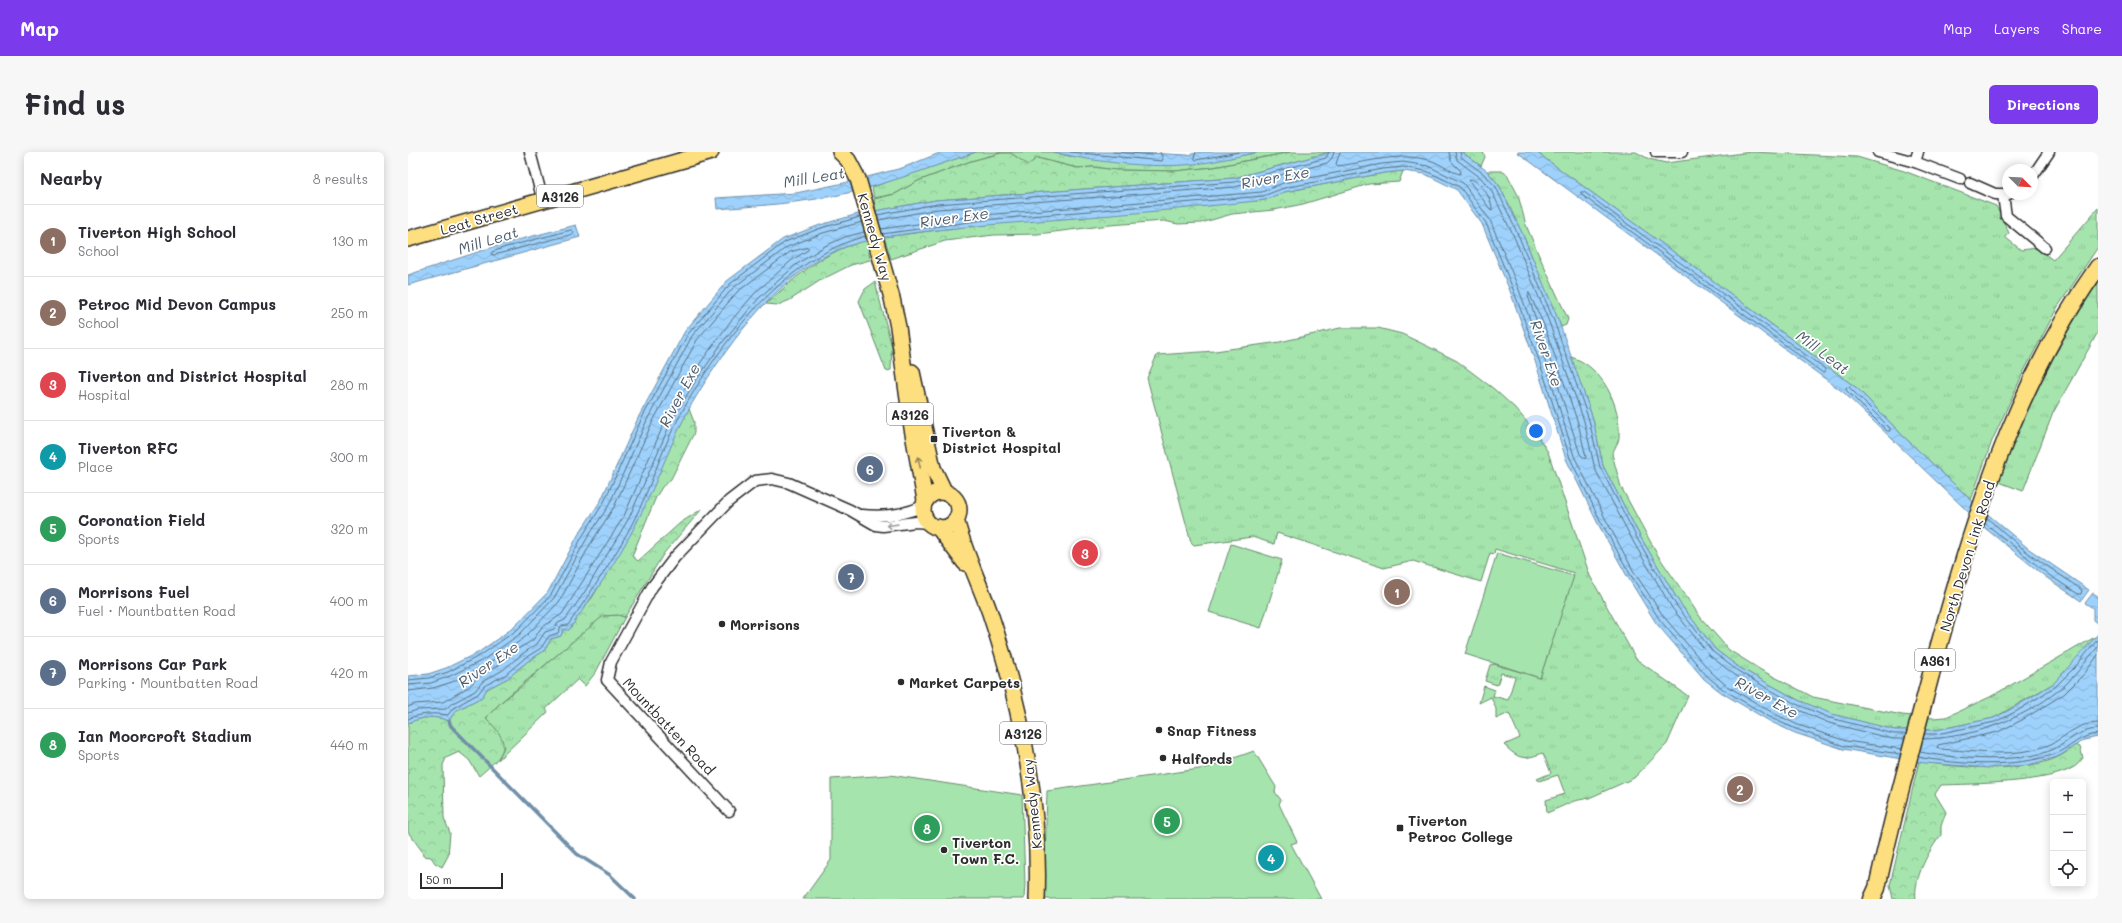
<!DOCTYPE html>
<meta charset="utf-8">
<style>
:root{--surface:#fff;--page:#f7f7f7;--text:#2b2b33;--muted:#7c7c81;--line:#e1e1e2;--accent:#7c3aed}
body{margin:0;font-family:Mali,sans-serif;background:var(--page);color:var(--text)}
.controls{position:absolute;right:12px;bottom:12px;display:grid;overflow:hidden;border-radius:6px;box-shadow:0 2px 10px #0003}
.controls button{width:36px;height:36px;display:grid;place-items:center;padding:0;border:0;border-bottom:1px solid var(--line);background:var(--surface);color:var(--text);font:20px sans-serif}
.compass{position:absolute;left:1594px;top:12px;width:36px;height:36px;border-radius:50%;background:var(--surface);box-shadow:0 2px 10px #0003;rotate:114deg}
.scale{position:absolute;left:12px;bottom:10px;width:83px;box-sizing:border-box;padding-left:4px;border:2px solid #2b2b2b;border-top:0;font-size:11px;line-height:14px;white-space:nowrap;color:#2b2b2b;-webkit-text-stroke:3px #fff;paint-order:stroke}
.you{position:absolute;left:1128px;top:279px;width:14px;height:14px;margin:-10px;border:3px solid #fff;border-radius:50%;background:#1a73e8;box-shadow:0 0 0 6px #1a73e833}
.badge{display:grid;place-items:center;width:26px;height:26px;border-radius:50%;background:var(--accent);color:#fff;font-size:13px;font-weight:700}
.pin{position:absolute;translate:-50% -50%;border:2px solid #fff;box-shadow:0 1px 4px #0006}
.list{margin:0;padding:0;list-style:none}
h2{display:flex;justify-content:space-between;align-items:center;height:52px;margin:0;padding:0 16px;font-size:17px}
h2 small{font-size:13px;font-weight:400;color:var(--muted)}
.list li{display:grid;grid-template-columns:26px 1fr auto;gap:12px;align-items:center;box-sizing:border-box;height:72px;padding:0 16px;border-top:1px solid var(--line)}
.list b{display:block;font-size:15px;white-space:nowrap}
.list p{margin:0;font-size:13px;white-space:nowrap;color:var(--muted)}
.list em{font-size:13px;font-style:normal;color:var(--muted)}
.icon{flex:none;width:22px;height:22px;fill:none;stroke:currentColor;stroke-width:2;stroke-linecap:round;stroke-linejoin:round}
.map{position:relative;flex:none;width:1690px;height:747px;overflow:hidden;border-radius:6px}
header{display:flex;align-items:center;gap:24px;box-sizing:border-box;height:56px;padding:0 20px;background:var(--accent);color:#fff}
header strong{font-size:19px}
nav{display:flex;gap:22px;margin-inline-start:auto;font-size:14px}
.intro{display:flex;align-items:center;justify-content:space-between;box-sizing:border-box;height:96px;padding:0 24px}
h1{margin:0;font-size:28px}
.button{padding:10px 18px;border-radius:6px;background:var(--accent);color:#fff;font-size:14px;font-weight:700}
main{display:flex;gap:24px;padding:0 24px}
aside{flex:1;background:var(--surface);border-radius:6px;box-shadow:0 2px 10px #0003}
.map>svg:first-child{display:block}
</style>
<header>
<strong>Map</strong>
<nav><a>Map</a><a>Layers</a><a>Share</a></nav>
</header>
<div class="intro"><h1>Find us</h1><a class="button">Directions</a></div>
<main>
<aside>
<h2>Nearby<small>8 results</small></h2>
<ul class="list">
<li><span class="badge" style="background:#8d6e63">1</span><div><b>Tiverton High School</b><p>School</p></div><em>130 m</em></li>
<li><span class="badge" style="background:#8d6e63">2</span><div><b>Petroc Mid Devon Campus</b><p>School</p></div><em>250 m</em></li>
<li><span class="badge" style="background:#e0444e">3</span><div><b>Tiverton and District Hospital</b><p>Hospital</p></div><em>280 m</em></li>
<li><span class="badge" style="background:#0f9aa8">4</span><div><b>Tiverton RFC</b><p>Place</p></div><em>300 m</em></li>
<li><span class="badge" style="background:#2e9e5b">5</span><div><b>Coronation Field</b><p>Sports</p></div><em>320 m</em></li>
<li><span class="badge" style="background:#5c6f8a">6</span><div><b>Morrisons Fuel</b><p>Fuel · Mountbatten Road</p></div><em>400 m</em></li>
<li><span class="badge" style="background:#5c6f8a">7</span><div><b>Morrisons Car Park</b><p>Parking · Mountbatten Road</p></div><em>420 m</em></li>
<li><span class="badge" style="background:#2e9e5b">8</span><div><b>Ian Moorcroft Stadium</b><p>Sports</p></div><em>440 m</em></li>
</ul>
</aside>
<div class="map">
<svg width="1690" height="747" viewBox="0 0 1690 747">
<defs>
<pattern id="grass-tufts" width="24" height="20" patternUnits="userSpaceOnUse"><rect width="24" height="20" fill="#a5e5ad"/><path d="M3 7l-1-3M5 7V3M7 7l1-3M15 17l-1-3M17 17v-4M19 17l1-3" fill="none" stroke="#8ec595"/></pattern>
<pattern id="forest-crowns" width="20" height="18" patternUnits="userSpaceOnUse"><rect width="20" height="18" fill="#a5e5ad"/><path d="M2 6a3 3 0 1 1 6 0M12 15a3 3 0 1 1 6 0" fill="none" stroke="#8ec595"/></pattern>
<pattern id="water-waves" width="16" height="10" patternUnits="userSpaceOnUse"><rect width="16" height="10" fill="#9ed2fc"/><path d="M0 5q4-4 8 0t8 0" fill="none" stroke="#88b4d8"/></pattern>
</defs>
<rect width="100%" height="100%" fill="#fff"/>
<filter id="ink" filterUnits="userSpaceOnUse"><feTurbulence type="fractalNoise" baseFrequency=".025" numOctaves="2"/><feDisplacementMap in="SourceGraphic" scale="8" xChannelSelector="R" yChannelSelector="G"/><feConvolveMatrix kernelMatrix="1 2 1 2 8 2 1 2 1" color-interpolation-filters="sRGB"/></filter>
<g filter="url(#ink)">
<!-- grass -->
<g fill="url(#grass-tufts)" stroke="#68886c">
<polygon points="568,0 645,0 661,4 752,13 785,12 852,0 883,0 806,15 767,19 708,18 685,15 669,16 630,6 620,13 593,1 563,9 510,29 487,42 466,46 464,35"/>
<polygon points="1128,0 1228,0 1241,7 1258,11 1343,0 1449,5 1496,19 1588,54 1601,81 1597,85 1613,98 1629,96 1645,108 1690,56 1690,95 1649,156 1616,219 1584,289 1563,348 1495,284 1450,237 1300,125"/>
<polygon points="1079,19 1093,19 1099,22 1110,43 1118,73 1129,99 1160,167 1158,173 1153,175 1115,83 1091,33"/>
<path d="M 1690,128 L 1690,180 L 1645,261 L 1615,339 L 1591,330 C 1617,256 1649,195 1690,128 Z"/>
<path d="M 932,176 L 970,176 L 994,182 L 1017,193 L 1049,209 L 1086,237 L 1107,256 L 1125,277 L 1140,300 L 1182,424 L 1228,507 L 1280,544 L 1259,592 L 1226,626 L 1181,646 L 1166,649 L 1139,661 L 1138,648 L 1157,642 L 1150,623 L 1131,629 L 1129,627 L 1143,621 L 1135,601 C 1115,608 1112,608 1096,593 L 1112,586 L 1101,561 L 1088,567 L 1088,557 L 1083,545 L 1071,551 L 1076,534 L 1087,538 L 1085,544 L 1100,548 L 1107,525 L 1093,521 L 1089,533 L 1077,529 L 1082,513 L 1086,512 L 1132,526 L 1166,421 L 1087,397 L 1086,402 L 1082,401 L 1073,430 L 1005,409 L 976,416 L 869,381 L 866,392 L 844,385 L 786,393 L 783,390 L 739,226 L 749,203 L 807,199 L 872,190 Z"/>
<path d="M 1163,205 C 1194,214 1213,253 1211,285 C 1211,290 1206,297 1204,302 L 1213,335 L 1249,402 L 1293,466 L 1321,498 L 1353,518 L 1405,545 L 1494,563 L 1525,566 L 1538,565 L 1582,545 L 1687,485 L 1666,511 L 1646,531 L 1586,566 L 1528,578 L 1487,578 L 1423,562 L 1390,548 L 1332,516 L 1308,498 L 1271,450 L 1233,386 L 1195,314 L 1185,267 Z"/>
<polygon points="210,463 217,465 188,520 177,534 170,527 138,557 140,560 90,608 96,595 78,566 92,551 114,534 176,478 195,464"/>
</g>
<!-- forest -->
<g fill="url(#forest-crowns)" stroke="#68886c">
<polygon points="883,0 923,0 826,26 528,48 468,59 466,47 487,42 510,29 563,9 593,1 603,1 620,13 629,6 669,16 685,15 708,18 767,19 806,15"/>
<polygon points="1054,0 1075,0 1077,5 1073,14"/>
<polygon points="995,19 991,30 961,32 895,52 866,58 824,62 793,71 770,72 756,69 702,73 630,82 586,83 537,89 483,107 476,85 576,72 857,48 876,40 976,21"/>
<path d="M 459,88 L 462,108 L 443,113 L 413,128 L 382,148 L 370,153 L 358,152 C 388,124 418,98 459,88 Z"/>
<polygon points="467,130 484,195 483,218 478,219 451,149 457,137"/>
<path d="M 281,257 L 286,270 L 286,281 L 263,327 L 254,335 L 248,345 L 224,404 L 230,409 L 272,371 L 294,357 L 256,401 L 217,465 L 210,463 L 195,464 L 92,551 L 78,566 C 105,593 98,601 71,624 L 61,608 L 51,600 L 38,606 L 35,613 L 36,666 L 42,681 L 40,704 L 34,715 L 27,711 L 23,705 L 15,704 L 14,699 L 0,680 L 0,571 C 14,565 27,563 41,569 L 47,559 L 74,545 L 79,537 L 100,526 L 120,509 L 136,499 L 143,487 L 153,484 L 155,478 L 184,446 L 229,370 L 271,274 Z"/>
<path d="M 1668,593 L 1672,595 L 1675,606 C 1672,609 1670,613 1666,615 C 1642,631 1564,632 1533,633 L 1527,642 L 1538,660 L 1533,674 L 1533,683 C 1521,698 1505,727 1508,747 L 1485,747 L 1482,733 L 1511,609 C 1546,616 1618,621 1650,605 C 1657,602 1662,597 1668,593 Z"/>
</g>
<!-- pitch -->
<g fill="#a5e5ad" stroke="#68886c">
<polygon points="823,392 874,408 853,476 801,460"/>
<polygon points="1089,401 1166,424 1132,526 1057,502"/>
<polygon points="846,599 868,635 867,640 873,648 871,652 889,690 883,692 913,747 636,747 639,639 798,616"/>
<polygon points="482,623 614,643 617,731 616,747 395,747 423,708 423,627"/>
</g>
<!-- water -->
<g fill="url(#water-waves)" stroke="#708fa8">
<path d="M 534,0 L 568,0 C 523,15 478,33 431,43 C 391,51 350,54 309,57 L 308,46 L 388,41 L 436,31 L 494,16 Z"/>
<path d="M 645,0 L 721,0 L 779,3 L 794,0 L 852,0 C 830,4 808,10 786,12 C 745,17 685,10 645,0 Z"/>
<path d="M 923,0 L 1054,0 L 1079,19 L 1091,33 L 1115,83 L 1150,167 L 1185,267 L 1195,314 L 1233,386 L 1271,450 L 1308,498 L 1332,516 L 1390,548 L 1424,562 L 1487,578 L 1528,578 L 1586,566 L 1607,555 L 1646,531 L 1690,482 L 1690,585 L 1676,588 L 1650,605 L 1620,613 L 1581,616 L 1517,611 L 1435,597 L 1387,581 L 1363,570 L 1314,541 L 1296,527 L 1248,471 L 1219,424 L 1189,370 L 1158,307 L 1127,209 L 1102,139 L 1074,72 L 1049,38 L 1017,22 L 995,19 L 976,21 L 876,40 L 857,48 C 777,57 697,64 617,70 C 579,73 542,76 504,81 C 475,85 447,89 421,102 C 367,130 326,185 294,235 C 266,278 252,326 229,370 C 210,408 185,443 161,478 L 155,478 L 153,484 L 143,487 L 136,499 L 120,509 L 100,526 L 79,537 L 74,545 L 47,559 L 41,569 C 27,563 14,565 0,571 L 0,524 L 20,522 L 38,516 L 71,500 L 106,475 L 140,440 L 170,383 L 193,348 L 231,264 L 277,179 L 319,129 L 375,87 L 412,73 L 450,62 L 528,48 L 826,26 Z"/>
<polygon points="1109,0 1128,0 1300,125 1450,237 1495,284 1563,348 1621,397 1681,438 1673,449 1639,426 1578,377 1435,240"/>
<polygon points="168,73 172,85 0,133 0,123 94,92"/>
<polygon points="1685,441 1690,444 1690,472 1685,468 1685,456 1677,451"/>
</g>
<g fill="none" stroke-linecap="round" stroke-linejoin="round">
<!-- shore -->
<g stroke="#596e7f" stroke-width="1">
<polyline points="662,0 754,9 755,7 752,0"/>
<polyline points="705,0 745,3 747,0"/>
<polyline points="788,0 786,6 788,8 831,0"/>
<path d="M 932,0 L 928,12 L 930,14 C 960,10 991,0 1021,8 C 1032,11 1042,20 1052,22 L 1053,19 L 1043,9 L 1041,0"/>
<polyline points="1047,0 1049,8 1073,26 1083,38 1107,87 1141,170 1176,269 1187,317 1226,391 1264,456 1302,504 1327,523 1354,539 1386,556 1421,571 1485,587 1496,587"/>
<polyline points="1052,0 1053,5 1076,22 1088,35 1111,85 1146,169 1181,268 1192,315 1230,388 1268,453 1305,500 1330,519 1357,535 1388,552 1422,566 1486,582 1498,582"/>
<path d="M 1062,27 C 1072,28 1085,48 1084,58 L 1082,57 L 1062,30 Z"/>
<polygon points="1173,40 1176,40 1417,217 1417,220 1415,221 1174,43"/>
<polyline points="469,63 529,52 827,30 918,6 921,0"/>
<polyline points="471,68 530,57 827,35 919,11 924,6 926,0"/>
<polyline points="473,77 575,63 854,40 875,31 974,12 995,10 1020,14 1055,31 1082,68 1110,135 1136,206 1166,304 1197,366 1226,420 1256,465 1303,520 1319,534 1367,562 1390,573 1438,589 1494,597"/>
<polygon points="164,78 166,80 165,82 86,103 83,102 84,100 95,96"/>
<polyline points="474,82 576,68 855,44 876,36 975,17 995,15 1018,19 1052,35 1078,71 1105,137 1131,208 1162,306 1192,368 1222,422 1252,468 1299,524 1316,538 1365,567 1388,577 1436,594 1492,602"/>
<polygon points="1121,141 1136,173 1170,271 1178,305 1177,307 1172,302 1141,205 1120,144"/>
<polygon points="1441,235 1482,276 1482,279 1479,279 1438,238 1438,236"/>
<polyline points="1577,371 1641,423 1670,442 1673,442 1674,438 1619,400 1579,366"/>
<path d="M 1690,503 L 1677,521 L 1656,542 L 1614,568 L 1590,580 L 1530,593 L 1529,595 L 1531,597 C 1566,599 1609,607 1643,592 C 1661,583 1668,571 1690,571"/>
<polyline points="0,528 21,526 40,520 73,503 109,478 143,443 174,385 196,350 234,266 280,182 322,132 377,90 413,76 452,65"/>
<polyline points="0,533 23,531 42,524 75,508 112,482 146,446 178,388 201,353 239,268 284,184 325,136 379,95 415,81 454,70"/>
<polyline points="0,539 25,536 44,530 78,513 116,486 151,450 183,391 206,355 244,271 289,188 329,140 382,100 400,95 400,98 384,108 347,141 322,170 293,210 258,267 216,364 154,462 133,476 125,488 110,497 91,513 70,525 62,534 35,550 7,552 0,555"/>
<polyline points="0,561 9,558 38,557 43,552 67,539 74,530 95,518 114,502 129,492 137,480 146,477 150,471 157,468 176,441 221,366 263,270 285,233 314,191 339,160 352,145 389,112 417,94 437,85 456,80"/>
<path d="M 0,567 C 13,561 26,561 40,563 L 45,556 L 70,542 L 76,534 L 97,523 L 117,506 L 133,496 L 141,484 L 150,481 L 153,474 L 160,473 C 183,440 208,404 226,368 C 242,337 252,302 268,271 C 307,197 373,106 458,84"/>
<polyline points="1516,582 1529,582 1587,570 1609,559 1648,534 1668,514 1690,487"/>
<path d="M 1515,587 C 1563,586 1614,568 1651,538 C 1667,526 1677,509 1690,495"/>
<path d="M 1512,600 C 1547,607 1614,612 1646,597 C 1663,589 1669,578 1690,577"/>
<path d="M 1510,605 C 1552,613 1607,616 1647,602 C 1664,596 1670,583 1690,582"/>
</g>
<!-- stream -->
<polyline stroke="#708fa8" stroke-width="3.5" points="41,569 43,574 169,702 202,723 227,747"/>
<defs>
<g id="minor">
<polyline points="122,0 135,49"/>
<polyline points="1248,0 1274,0"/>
<polyline points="1470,0 1507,10 1552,27"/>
<polyline points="1507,10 1510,0"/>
<polyline points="1624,25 1641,0"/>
<polyline points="1562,31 1587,42 1601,42"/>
<polyline points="1595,43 1598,64 1637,96"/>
<path d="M 454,363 C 474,365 496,363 515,354"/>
<polyline points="321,659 199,528 203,510 244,435 267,405 321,349 347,329 364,327 381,331 442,358 468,373 475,374 508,370 520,371"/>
</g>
<g id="primary">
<polyline points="432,0 440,8 450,27 484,146 490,175 504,276 517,348"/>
<polyline points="0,87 303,0"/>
<polyline points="504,220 525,316 537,341"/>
<circle cx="533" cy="358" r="18"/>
<path d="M 548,367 C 556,400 571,430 582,461 C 613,554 633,649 629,747"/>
<polyline points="530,375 557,411"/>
</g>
<path id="trunk" d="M 1464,747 L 1469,736 C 1484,665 1504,595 1522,526 C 1561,383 1603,237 1690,115"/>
</defs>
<!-- minor casing -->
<use href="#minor" stroke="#2b2b2b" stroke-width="13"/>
<!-- primary casing -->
<use href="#primary" stroke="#2b2b2b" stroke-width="18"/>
<!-- trunk casing -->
<use href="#trunk" stroke="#2b2b2b" stroke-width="19"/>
<!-- minor -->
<use href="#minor" stroke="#fff" stroke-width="10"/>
<!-- primary -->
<use href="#primary" stroke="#fddf80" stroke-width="15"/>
<!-- trunk -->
<use href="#trunk" stroke="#fddf80" stroke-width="16"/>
</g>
<!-- one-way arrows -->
<defs><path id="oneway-shaft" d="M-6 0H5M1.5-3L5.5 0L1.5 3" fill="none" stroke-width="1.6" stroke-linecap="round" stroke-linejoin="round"/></defs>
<use stroke="#948556" href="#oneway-shaft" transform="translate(511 310) rotate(-102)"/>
<use stroke="#a0a0a0" href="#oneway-shaft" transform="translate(484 373) rotate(172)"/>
</g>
<!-- markers -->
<g fill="#2b2b2b" stroke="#fff" stroke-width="1.5">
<rect x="522" y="283" width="8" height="8" rx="2"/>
<circle cx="314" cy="472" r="4"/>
<circle cx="493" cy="530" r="4"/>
<circle cx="751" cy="578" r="4"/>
<circle cx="755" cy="606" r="4"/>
<rect x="988" y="672" width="8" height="8" rx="2"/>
<circle cx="536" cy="698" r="4"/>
</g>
<g text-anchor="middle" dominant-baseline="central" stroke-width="3.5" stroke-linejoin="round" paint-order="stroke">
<!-- shield labels -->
<g fill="#fff" stroke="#6b6b6b" stroke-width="1">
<rect x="129" y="33" width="46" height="22" rx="3"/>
<rect x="479" y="251" width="46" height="22" rx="3"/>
<rect x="1507" y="497" width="40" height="22" rx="3"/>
<rect x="592" y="570" width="46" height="22" rx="3"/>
</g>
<g font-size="13" font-weight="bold" fill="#2b2b2b">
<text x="152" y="44">A3126</text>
<text x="502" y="262">A3126</text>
<text x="1527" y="508">A361</text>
<text x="615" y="581">A3126</text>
</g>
<!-- street labels -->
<g font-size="14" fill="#2b2b2b" stroke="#fff">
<text transform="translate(71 67) rotate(-16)">Leat Street</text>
<text transform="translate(467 85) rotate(74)">Kennedy Way</text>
<text transform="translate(1559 404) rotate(-73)">North Devon Link Road</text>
<text transform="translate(261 574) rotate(47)">Mountbatten Road</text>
<text transform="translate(624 652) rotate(-96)">Kennedy Way</text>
</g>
<!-- poi labels -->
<g font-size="14" font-weight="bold" fill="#2b2b2b" stroke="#fff" text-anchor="start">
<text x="534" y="279">Tiverton &amp;<tspan x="534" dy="16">District Hospital</tspan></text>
<text x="322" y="472">Morrisons</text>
<text x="501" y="530">Market Carpets</text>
<text x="759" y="578">Snap Fitness</text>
<text x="763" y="606">Halfords</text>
<text x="1000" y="668">Tiverton<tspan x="1000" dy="16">Petroc College</tspan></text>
<text x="544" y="690">Tiverton<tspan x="544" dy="16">Town F.C.</tspan></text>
</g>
<!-- water labels -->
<g font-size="15" font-style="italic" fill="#4e5d6a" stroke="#fff">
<text transform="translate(406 25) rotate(-9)">Mill Leat</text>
<text transform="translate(867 25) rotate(-10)">River Exe</text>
<text transform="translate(546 65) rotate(-8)">River Exe</text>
<text transform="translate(80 88) rotate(-17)">Mill Leat</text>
<text transform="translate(1415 200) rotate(37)">Mill Leat</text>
<text transform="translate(1139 201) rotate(71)">River Exe</text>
<text transform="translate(271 243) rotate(-62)">River Exe</text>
<text transform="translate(80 512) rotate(-34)">River Exe</text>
<text transform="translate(1359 545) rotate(29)">River Exe</text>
</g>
</g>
</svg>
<div class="controls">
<button>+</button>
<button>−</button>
<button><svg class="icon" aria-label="locate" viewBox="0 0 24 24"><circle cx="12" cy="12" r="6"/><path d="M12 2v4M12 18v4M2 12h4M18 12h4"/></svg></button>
</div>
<svg class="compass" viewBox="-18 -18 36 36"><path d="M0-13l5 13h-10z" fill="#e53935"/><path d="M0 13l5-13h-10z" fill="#7c7c81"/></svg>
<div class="scale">50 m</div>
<div class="you"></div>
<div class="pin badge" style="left:989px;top:440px;background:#8d6e63">1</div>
<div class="pin badge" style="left:1332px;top:637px;background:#8d6e63">2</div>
<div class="pin badge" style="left:677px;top:401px;background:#e0444e">3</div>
<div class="pin badge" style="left:863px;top:706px;background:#0f9aa8">4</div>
<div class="pin badge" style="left:759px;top:669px;background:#2e9e5b">5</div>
<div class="pin badge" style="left:462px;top:317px;background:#5c6f8a">6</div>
<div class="pin badge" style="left:443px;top:425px;background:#5c6f8a">7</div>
<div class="pin badge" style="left:519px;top:676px;background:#2e9e5b">8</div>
</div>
</main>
